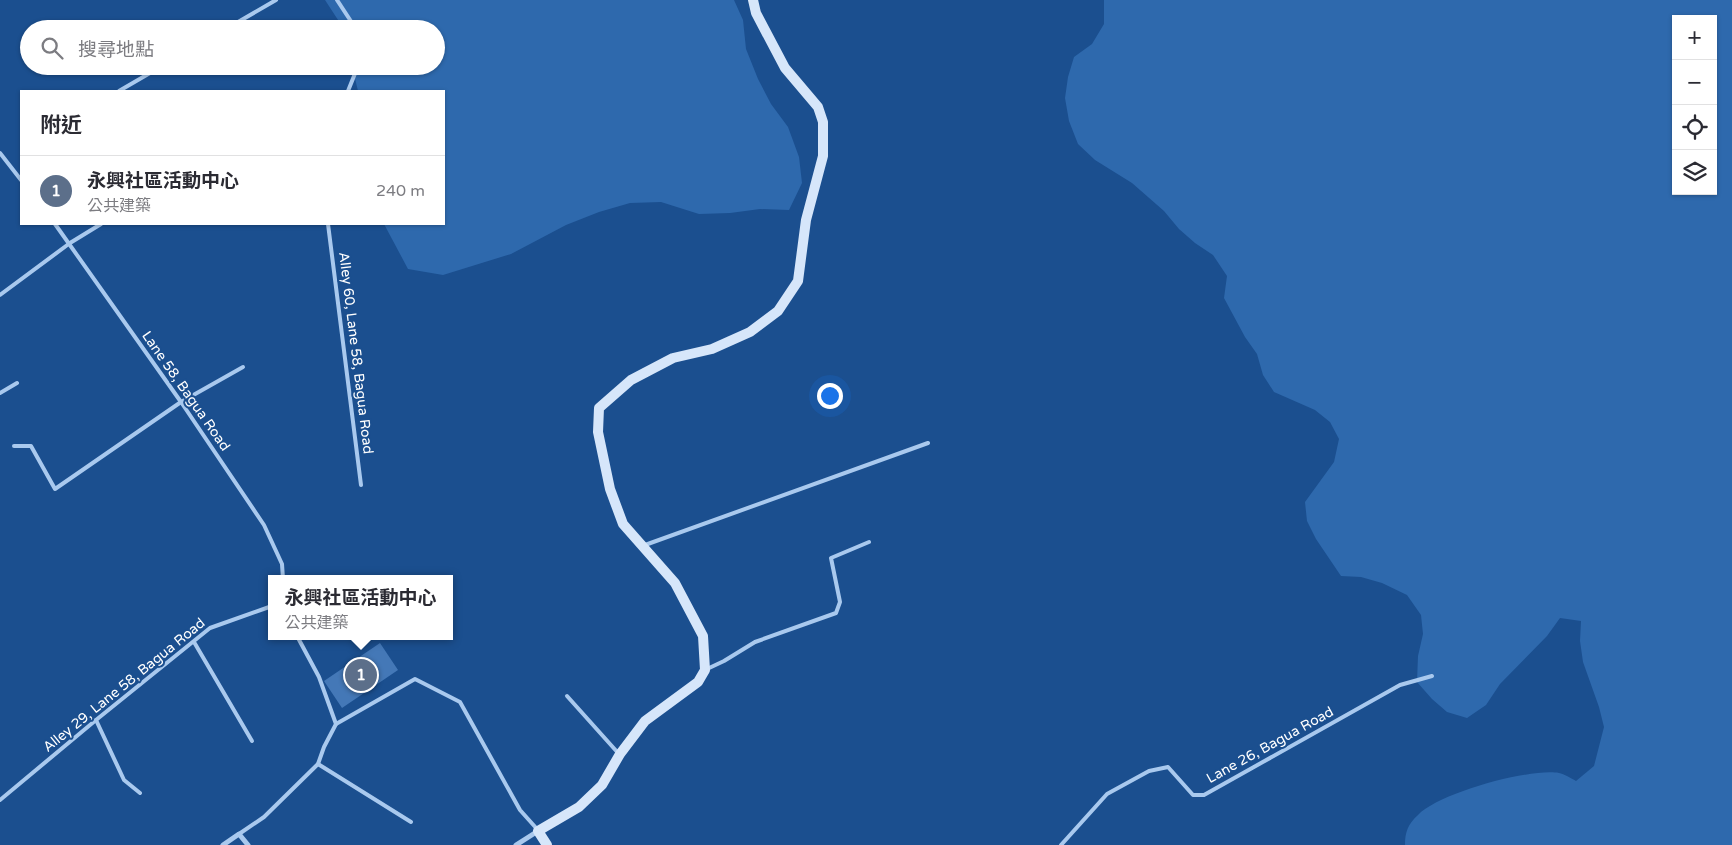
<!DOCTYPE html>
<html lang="zh-TW">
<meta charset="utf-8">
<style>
:root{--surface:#fff;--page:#f2f2f3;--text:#2b2b33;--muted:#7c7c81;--line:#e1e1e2;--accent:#2563eb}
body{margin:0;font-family:"Varela Round","Noto Sans TC",sans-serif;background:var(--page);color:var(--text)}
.controls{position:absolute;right:15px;top:15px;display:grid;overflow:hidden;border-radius:0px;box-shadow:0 1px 4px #0004}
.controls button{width:45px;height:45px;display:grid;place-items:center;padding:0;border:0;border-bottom:1px solid var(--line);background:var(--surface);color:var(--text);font:25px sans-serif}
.you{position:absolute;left:829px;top:395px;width:18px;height:18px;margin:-12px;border:4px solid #fff;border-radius:50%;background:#1a73e8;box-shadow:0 0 0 8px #1a73e833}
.badge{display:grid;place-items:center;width:32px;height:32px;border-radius:50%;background:var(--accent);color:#fff;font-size:16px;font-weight:700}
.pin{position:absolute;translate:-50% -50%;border:2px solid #fff;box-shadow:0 1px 5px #0006}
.popup{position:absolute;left:268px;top:575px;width:185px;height:65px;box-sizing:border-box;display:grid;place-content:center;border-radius:0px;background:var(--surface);filter:drop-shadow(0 1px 4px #0005);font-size:16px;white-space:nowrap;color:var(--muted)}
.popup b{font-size:19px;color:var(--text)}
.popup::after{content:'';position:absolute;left:50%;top:100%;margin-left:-10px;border:10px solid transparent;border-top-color:var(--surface)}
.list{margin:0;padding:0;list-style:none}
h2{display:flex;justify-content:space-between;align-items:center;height:65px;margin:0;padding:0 20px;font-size:21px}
h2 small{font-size:16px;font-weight:400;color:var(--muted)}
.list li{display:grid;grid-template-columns:32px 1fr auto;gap:15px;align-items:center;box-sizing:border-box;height:70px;padding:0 20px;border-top:1px solid var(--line)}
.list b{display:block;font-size:19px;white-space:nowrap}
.list p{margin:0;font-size:16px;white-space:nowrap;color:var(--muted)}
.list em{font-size:16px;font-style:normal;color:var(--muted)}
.icon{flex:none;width:28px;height:28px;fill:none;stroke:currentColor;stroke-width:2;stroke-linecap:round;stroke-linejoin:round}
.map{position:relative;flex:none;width:1732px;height:845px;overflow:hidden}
.search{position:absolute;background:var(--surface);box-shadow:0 1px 4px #0004;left:20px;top:20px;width:425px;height:55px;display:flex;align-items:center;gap:12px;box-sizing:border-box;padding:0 18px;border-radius:28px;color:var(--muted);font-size:19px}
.panel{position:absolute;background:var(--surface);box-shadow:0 1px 4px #0004;left:20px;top:90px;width:425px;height:135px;border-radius:0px}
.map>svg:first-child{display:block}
</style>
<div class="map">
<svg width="1732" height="845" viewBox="0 0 1732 845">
<rect width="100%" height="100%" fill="#1b4f8f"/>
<!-- green -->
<g fill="#2e69ad" fill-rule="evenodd">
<polygon points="325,0 734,0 743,20 746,49 758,79 771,104 788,127 799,157 802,183 789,210 760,209 730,213 699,214 661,202 630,203 599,212 566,225 511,254 443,275 408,269 384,224 444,224 444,91 358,91 352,66 436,66 436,29 342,29 340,23"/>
<path d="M 1104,0 L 1732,0 L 1732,845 L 1405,845 C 1405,832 1408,824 1418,815 C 1439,793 1529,768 1559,773 C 1564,774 1571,778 1576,781 L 1594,766 L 1604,727 L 1599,707 L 1583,662 L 1580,641 L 1581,621 L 1560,618 L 1547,636 L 1500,684 L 1486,705 L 1467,718 L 1447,712 L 1432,699 L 1417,682 L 1418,656 L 1423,634 L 1421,615 L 1407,595 L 1382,583 L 1361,577 L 1341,576 L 1316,539 L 1307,521 L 1305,502 L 1334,462 L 1339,439 L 1330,422 L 1315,410 L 1274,392 L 1263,375 L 1257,354 L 1245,337 L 1224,298 L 1227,276 L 1213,255 L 1195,243 L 1179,229 L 1164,211 L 1132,183 L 1095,160 L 1078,144 L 1069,121 L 1065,98 L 1068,77 L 1074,57 L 1092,44 L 1104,24 ZM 1676,19 L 1713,19 L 1713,191 L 1676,191 Z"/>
</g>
<!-- building -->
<polygon fill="#4478b7" points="380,643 398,670 342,708 324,681"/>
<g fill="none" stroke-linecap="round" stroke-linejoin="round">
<!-- lane -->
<g stroke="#a9c9ee" stroke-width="4">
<polyline points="337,0 356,29"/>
<polyline points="226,29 276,0"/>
<polyline points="119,91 162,66"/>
<polyline points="348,91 358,66"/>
<polyline points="0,153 21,180"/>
<polyline points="55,224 181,402 264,525 282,564 283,579"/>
<polyline points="328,224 361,485"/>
<polyline points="0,295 70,243 101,224"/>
<polyline points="0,393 17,383"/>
<polyline points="14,446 31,446 55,489 181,402 243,367"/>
<polyline points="645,545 928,443"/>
<polyline points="194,642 252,741"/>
<polyline points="707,669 724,661 755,642 836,613 840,602 831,558 869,542"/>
<polyline points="567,696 619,754"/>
<polyline points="96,720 124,780 140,793"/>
<polyline points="336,724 415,679 460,702 520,810 537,829"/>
<polyline points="318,764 411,822"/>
<polyline points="0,800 96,720 210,628 272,606"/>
<polyline points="239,834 264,817 318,764 324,747 336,724 319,677 297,636"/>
<polyline points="1061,845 1107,794 1149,771 1168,767 1193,795 1204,795 1400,685 1432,676"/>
</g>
<!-- street -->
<g stroke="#a9c9ee" stroke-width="5">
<polyline points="223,845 239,834 248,845"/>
<polyline points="516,845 538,831"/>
</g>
<!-- secondary -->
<polyline stroke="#d6e6fa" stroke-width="10" points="547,845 538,831 579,807 602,785 620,754 645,721 698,682 705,670 703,636 675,583 623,524 610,489 598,432 599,408 631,380 673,358 712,349 750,332 778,311 798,281 806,220 823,156 823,122 818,107 785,68 756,13 753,0"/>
</g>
<g text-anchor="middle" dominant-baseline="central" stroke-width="4" stroke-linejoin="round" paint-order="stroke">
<!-- street labels -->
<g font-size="14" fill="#fff" stroke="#1b4f8f">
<text transform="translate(356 353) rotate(83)">Alley 60, Lane 58, Bagua Road</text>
<text transform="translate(186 391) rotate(55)">Lane 58, Bagua Road</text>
<text transform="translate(124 685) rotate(-39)">Alley 29, Lane 58, Bagua Road</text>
<text transform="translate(1270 745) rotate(-29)">Lane 26, Bagua Road</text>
</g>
</g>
</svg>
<div class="controls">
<button>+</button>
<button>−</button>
<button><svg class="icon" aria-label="locate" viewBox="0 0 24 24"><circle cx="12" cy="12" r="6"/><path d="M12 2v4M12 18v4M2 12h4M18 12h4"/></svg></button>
<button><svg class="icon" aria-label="layers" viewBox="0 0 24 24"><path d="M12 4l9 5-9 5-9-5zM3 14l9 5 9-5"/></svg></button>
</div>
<div class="you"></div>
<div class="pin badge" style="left:361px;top:675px;background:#5c6f8a">1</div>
<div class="popup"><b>永興社區活動中心</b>公共建築</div>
<div class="search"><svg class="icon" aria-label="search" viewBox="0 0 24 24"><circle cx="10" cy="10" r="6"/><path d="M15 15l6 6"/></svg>搜尋地點</div>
<section class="panel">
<h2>附近<small></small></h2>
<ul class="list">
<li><span class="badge" style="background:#5c6f8a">1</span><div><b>永興社區活動中心</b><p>公共建築</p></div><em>240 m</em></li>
</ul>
</section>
</div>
